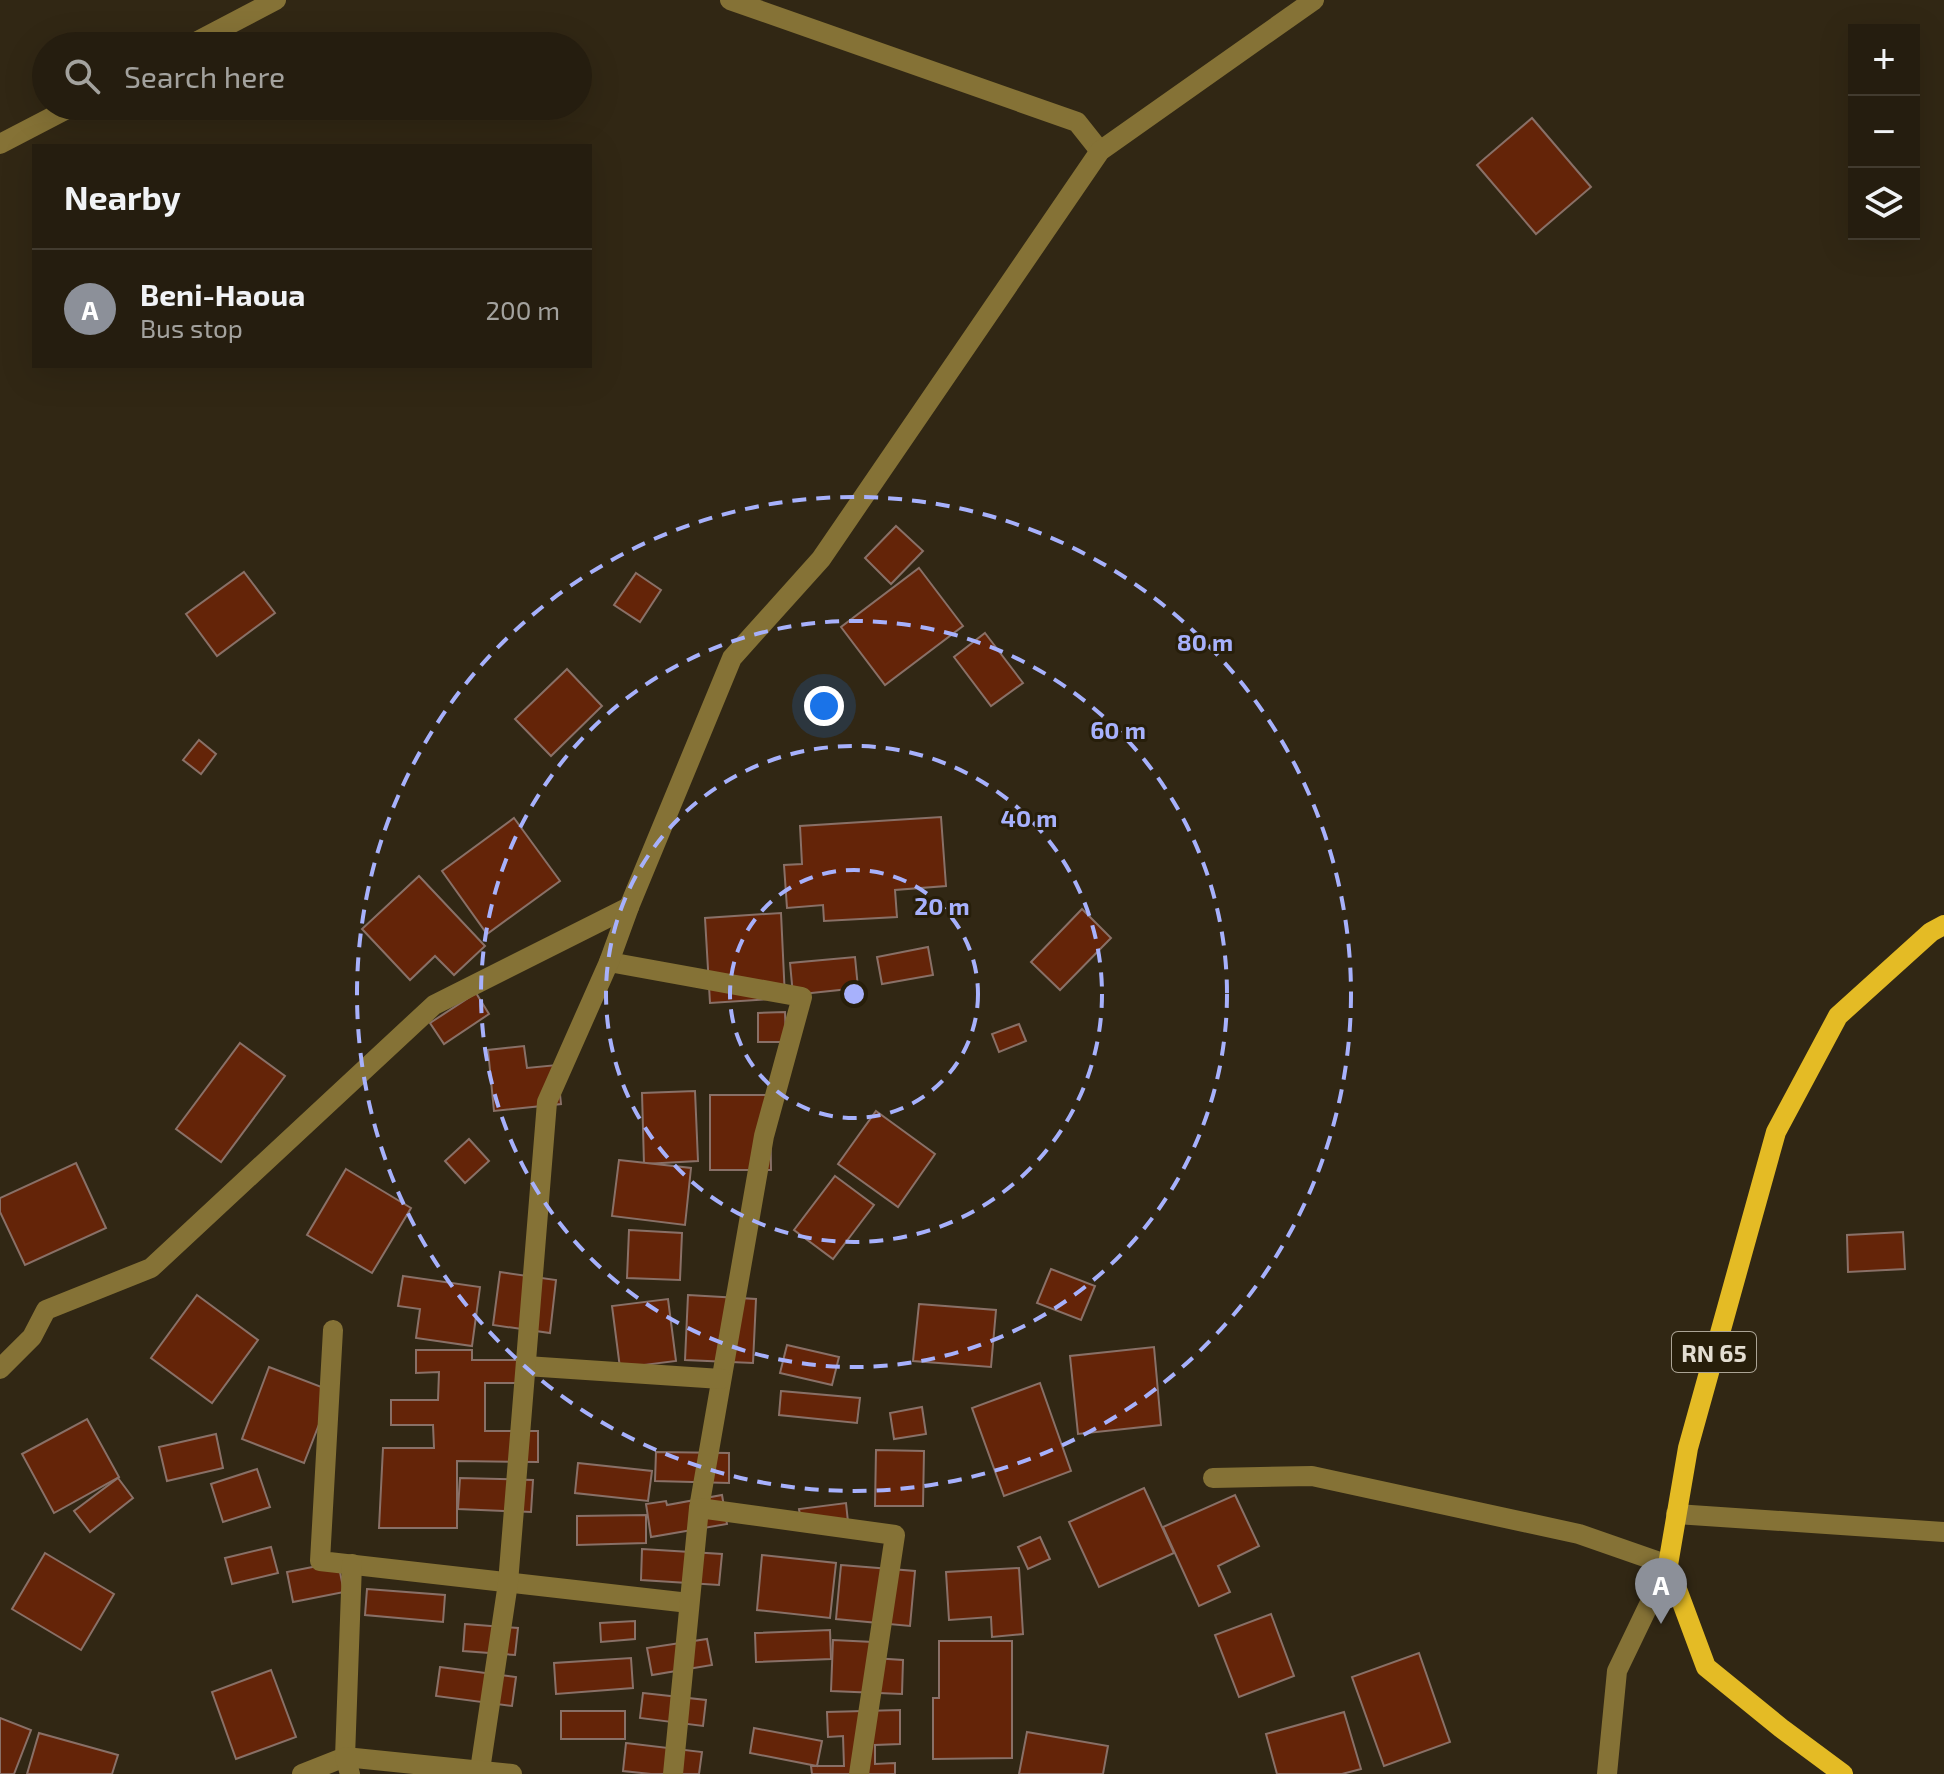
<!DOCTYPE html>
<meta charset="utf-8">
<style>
:root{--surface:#251d0f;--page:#2d2618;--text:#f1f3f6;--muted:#a3a29e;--line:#423b2f;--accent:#8c9099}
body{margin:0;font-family:"Exo 2",sans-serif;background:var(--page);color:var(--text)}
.controls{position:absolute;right:24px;top:24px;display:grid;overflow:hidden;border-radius:0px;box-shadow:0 8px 32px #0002}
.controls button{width:72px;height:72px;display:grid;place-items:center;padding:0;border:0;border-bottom:2px solid var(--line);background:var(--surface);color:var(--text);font:40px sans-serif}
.you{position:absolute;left:824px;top:706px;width:28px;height:28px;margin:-20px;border:6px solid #fff;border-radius:50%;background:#1a73e8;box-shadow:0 0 0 12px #1a73e833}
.badge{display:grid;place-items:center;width:52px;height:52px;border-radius:50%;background:var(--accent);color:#fff;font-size:26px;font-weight:700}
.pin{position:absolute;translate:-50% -66px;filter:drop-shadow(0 2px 4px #0008)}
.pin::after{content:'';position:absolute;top:42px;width:28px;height:24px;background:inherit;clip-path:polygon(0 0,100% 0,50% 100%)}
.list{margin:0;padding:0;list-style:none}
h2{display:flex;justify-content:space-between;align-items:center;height:104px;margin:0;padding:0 32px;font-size:34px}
h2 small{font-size:26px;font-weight:400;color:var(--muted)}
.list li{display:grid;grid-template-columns:52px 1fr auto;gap:24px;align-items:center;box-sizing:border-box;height:120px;padding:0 32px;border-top:2px solid var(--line)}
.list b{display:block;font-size:30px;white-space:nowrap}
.list p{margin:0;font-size:26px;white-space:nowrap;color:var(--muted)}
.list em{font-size:26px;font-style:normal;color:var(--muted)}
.icon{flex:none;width:44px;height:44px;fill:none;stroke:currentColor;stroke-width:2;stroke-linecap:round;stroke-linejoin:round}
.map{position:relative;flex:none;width:1944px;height:1774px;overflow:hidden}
.search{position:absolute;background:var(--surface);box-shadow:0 8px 32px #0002;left:32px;top:32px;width:560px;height:88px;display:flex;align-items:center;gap:20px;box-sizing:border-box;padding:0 28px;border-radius:44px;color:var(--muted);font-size:30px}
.panel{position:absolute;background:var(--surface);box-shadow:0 8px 32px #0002;left:32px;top:144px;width:560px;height:224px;border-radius:0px}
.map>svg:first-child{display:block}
</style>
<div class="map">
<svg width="1944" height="1774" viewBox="0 0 1944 1774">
<rect width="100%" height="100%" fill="#312714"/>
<!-- building -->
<g fill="#642408" stroke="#897067" stroke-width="2">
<polygon points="1532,118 1591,187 1536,234 1477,165"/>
<polygon points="896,526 923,551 891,584 865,558"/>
<polygon points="919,568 963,626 885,685 841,627"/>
<polygon points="244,572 275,613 217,656 186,614"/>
<polygon points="636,573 661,590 640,622 614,605"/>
<polygon points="985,633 1023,683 991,706 954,657"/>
<polygon points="567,669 602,706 551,756 515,719"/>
<polygon points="199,740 216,754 201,774 183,760"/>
<polygon points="941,817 946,886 895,890 897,917 824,921 823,905 787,908 784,865 802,864 800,826"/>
<polygon points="514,818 560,881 487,934 442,871"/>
<polygon points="419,876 485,946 454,975 435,956 410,980 362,929"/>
<polygon points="1082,909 1111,938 1060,990 1031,962"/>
<polygon points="781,913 785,998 710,1003 705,918"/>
<polygon points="928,947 933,975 882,984 877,957"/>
<polygon points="855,957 858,988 793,995 790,963"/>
<polygon points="476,993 489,1014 444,1044 430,1023"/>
<polygon points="785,1012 786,1042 758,1042 758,1013"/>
<polygon points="1019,1024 1026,1041 999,1052 992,1034"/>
<polygon points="240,1043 285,1076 221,1162 176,1129"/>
<polygon points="524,1046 527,1068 557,1065 561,1104 494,1111 488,1050"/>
<polygon points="695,1091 698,1161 644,1164 642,1093"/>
<polygon points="710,1095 770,1095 771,1170 710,1170"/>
<polygon points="876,1111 935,1154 898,1207 838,1164"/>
<polygon points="469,1139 489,1161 465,1183 445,1161"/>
<polygon points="619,1160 691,1168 685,1225 612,1216"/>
<polygon points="76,1163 106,1228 25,1265 0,1212 0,1198"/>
<polygon points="346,1169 411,1208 372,1273 307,1235"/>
<polygon points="835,1176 874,1205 833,1259 794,1230"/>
<polygon points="629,1230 682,1233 680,1280 627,1278"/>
<polygon points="1903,1232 1905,1269 1848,1272 1847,1235"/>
<polygon points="1051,1269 1095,1286 1081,1320 1037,1303"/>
<polygon points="500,1272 556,1280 550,1333 493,1325"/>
<polygon points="403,1276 480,1287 472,1346 416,1338 420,1309 398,1306"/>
<polygon points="197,1295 258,1340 212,1403 151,1358"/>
<polygon points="688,1295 756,1299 753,1363 685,1360"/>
<polygon points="668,1299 676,1361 620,1368 612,1306"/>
<polygon points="919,1304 996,1310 991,1367 913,1361"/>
<polygon points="787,1345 839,1357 832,1385 780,1373"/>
<polygon points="1154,1347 1161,1425 1078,1434 1070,1356"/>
<polygon points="416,1350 472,1350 472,1360 520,1360 520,1383 485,1383 485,1431 538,1431 538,1462 457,1461 457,1528 379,1528 383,1448 434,1448 433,1425 391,1425 391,1400 438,1400 439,1372 416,1373"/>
<polygon points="269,1367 332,1391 304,1463 242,1439"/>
<polygon points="1040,1383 1071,1471 1004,1496 972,1408"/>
<polygon points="781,1391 860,1398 857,1423 779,1415"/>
<polygon points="922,1407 926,1434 894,1439 890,1413"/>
<polygon points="87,1419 119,1477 54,1513 22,1454"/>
<polygon points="216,1434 223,1468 167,1481 159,1447"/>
<polygon points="876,1450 924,1451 923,1506 875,1506"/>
<polygon points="656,1452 729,1453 729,1483 655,1481"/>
<polygon points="578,1463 652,1471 648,1501 575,1493"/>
<polygon points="257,1469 270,1507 223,1522 211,1484"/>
<polygon points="118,1478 133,1498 90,1532 74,1511"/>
<polygon points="460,1478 533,1480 531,1512 458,1509"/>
<polygon points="1144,1488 1174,1553 1099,1587 1069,1522"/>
<polygon points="722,1495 727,1524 651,1537 646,1504 666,1501 667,1505"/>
<polygon points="1235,1495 1259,1546 1218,1566 1230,1592 1199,1606 1163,1527"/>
<polygon points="846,1503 848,1522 802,1528 799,1509"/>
<polygon points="646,1515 646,1543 577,1545 577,1516"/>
<polygon points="1040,1537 1050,1559 1028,1569 1018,1547"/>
<polygon points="271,1547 278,1573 232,1584 225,1558"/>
<polygon points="642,1549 722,1554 719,1585 641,1580"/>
<polygon points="45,1553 114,1594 81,1650 12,1609"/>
<polygon points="762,1555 836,1563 830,1618 757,1610"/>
<polygon points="338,1562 344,1592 293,1602 287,1572"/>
<polygon points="841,1565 915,1571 910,1626 836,1619"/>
<polygon points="1019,1568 1023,1634 992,1637 991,1617 949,1620 946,1572"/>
<polygon points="367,1589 445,1595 443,1622 365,1615"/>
<polygon points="1271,1614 1294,1676 1239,1697 1215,1635"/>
<polygon points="635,1621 635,1639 601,1642 600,1623"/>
<polygon points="465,1624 518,1628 515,1655 463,1651"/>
<polygon points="830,1630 831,1659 756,1662 755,1633"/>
<polygon points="707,1639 712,1665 652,1675 647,1648"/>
<polygon points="833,1640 873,1642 873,1658 903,1660 902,1694 831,1691"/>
<polygon points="939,1641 1012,1641 1012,1758 933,1759 933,1698 939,1698"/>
<polygon points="1419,1653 1450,1742 1384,1766 1352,1677"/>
<polygon points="631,1658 633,1688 556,1694 554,1663"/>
<polygon points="440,1667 516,1677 512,1706 436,1696"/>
<polygon points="271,1670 296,1737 236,1759 212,1692"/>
<polygon points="643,1693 706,1700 703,1726 640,1718"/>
<polygon points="900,1710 900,1744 875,1745 875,1764 895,1763 895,1774 812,1774 811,1766 844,1766 843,1736 828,1737 827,1712"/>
<rect x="561" y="1711" width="64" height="28"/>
<polygon points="1344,1712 1361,1769 1342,1774 1277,1774 1266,1734"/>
<polygon points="0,1718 31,1730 14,1774 0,1774"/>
<polygon points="754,1728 822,1741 817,1766 750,1753"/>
<polygon points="1027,1732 1108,1746 1103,1774 1019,1774"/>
<polygon points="39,1733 118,1755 112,1774 27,1774"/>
<polygon points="626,1743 702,1752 699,1774 651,1774 623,1771"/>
</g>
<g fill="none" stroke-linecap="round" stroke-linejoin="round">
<!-- minor -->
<g stroke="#857236" stroke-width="20">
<polyline points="730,0 1077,122 1100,151"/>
<polyline points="188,46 276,0"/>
<polyline points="0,144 73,106"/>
<polyline points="609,962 802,997 764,1136 699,1508"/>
<polyline points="333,1330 320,1561 689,1603"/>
<polyline points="526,1366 721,1379"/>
<polyline points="0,1369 32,1337 46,1310 151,1268 434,1005 629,907"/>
<polyline points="1213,1478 1312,1476 1579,1534 1668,1565 1617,1671 1607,1774"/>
<polyline points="1676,1514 1944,1532"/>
<polyline points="480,1770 508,1583 547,1102 609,962 629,907 732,658 821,559 1100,151 1314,0"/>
<polyline points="302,1774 345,1757 352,1564"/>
<polyline points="350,1774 345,1757 512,1774"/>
<polyline points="673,1774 699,1508 895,1535 859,1774"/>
</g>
<!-- major -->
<polyline stroke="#e4bb25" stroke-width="20" points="1843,1774 1781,1728 1706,1667 1668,1565 1688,1448 1776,1132 1838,1016 1931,932 1944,925"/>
</g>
<!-- distance rings -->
<g fill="none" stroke="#a7b1fc" stroke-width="4" stroke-dasharray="14 10">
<circle cx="854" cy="994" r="124"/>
<circle cx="854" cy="994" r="248"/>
<circle cx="854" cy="994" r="373"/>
<circle cx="854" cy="994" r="497"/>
</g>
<g text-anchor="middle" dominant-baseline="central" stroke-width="6" stroke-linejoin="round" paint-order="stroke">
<!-- shield labels -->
<rect fill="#271e0a" stroke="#aba495" stroke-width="2" x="1672" y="1332" width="84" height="40" rx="6"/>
<g font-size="24" font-weight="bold" fill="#e3ddd1">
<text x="1714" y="1352">RN 65</text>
</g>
</g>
<circle cx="854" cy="994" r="12" fill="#a7b1fc" stroke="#271e0a" stroke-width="4"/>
<g font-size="24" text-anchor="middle" font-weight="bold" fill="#a7b1fc" stroke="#271e0a" stroke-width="6" stroke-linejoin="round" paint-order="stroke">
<text x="1205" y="651">80 m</text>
<text x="1118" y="739">60 m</text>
<text x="1029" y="827">40 m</text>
<text x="942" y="915">20 m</text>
</g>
</svg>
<div class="controls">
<button>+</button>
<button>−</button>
<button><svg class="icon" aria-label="layers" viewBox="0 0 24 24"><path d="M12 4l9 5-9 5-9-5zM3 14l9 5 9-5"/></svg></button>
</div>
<div class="you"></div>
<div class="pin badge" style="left:1661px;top:1624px">A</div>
<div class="search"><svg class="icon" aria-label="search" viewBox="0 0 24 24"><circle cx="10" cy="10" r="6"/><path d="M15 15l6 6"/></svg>Search here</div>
<section class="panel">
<h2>Nearby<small></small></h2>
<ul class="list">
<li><span class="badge">A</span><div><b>Beni-Haoua</b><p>Bus stop</p></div><em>200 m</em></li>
</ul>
</section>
</div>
